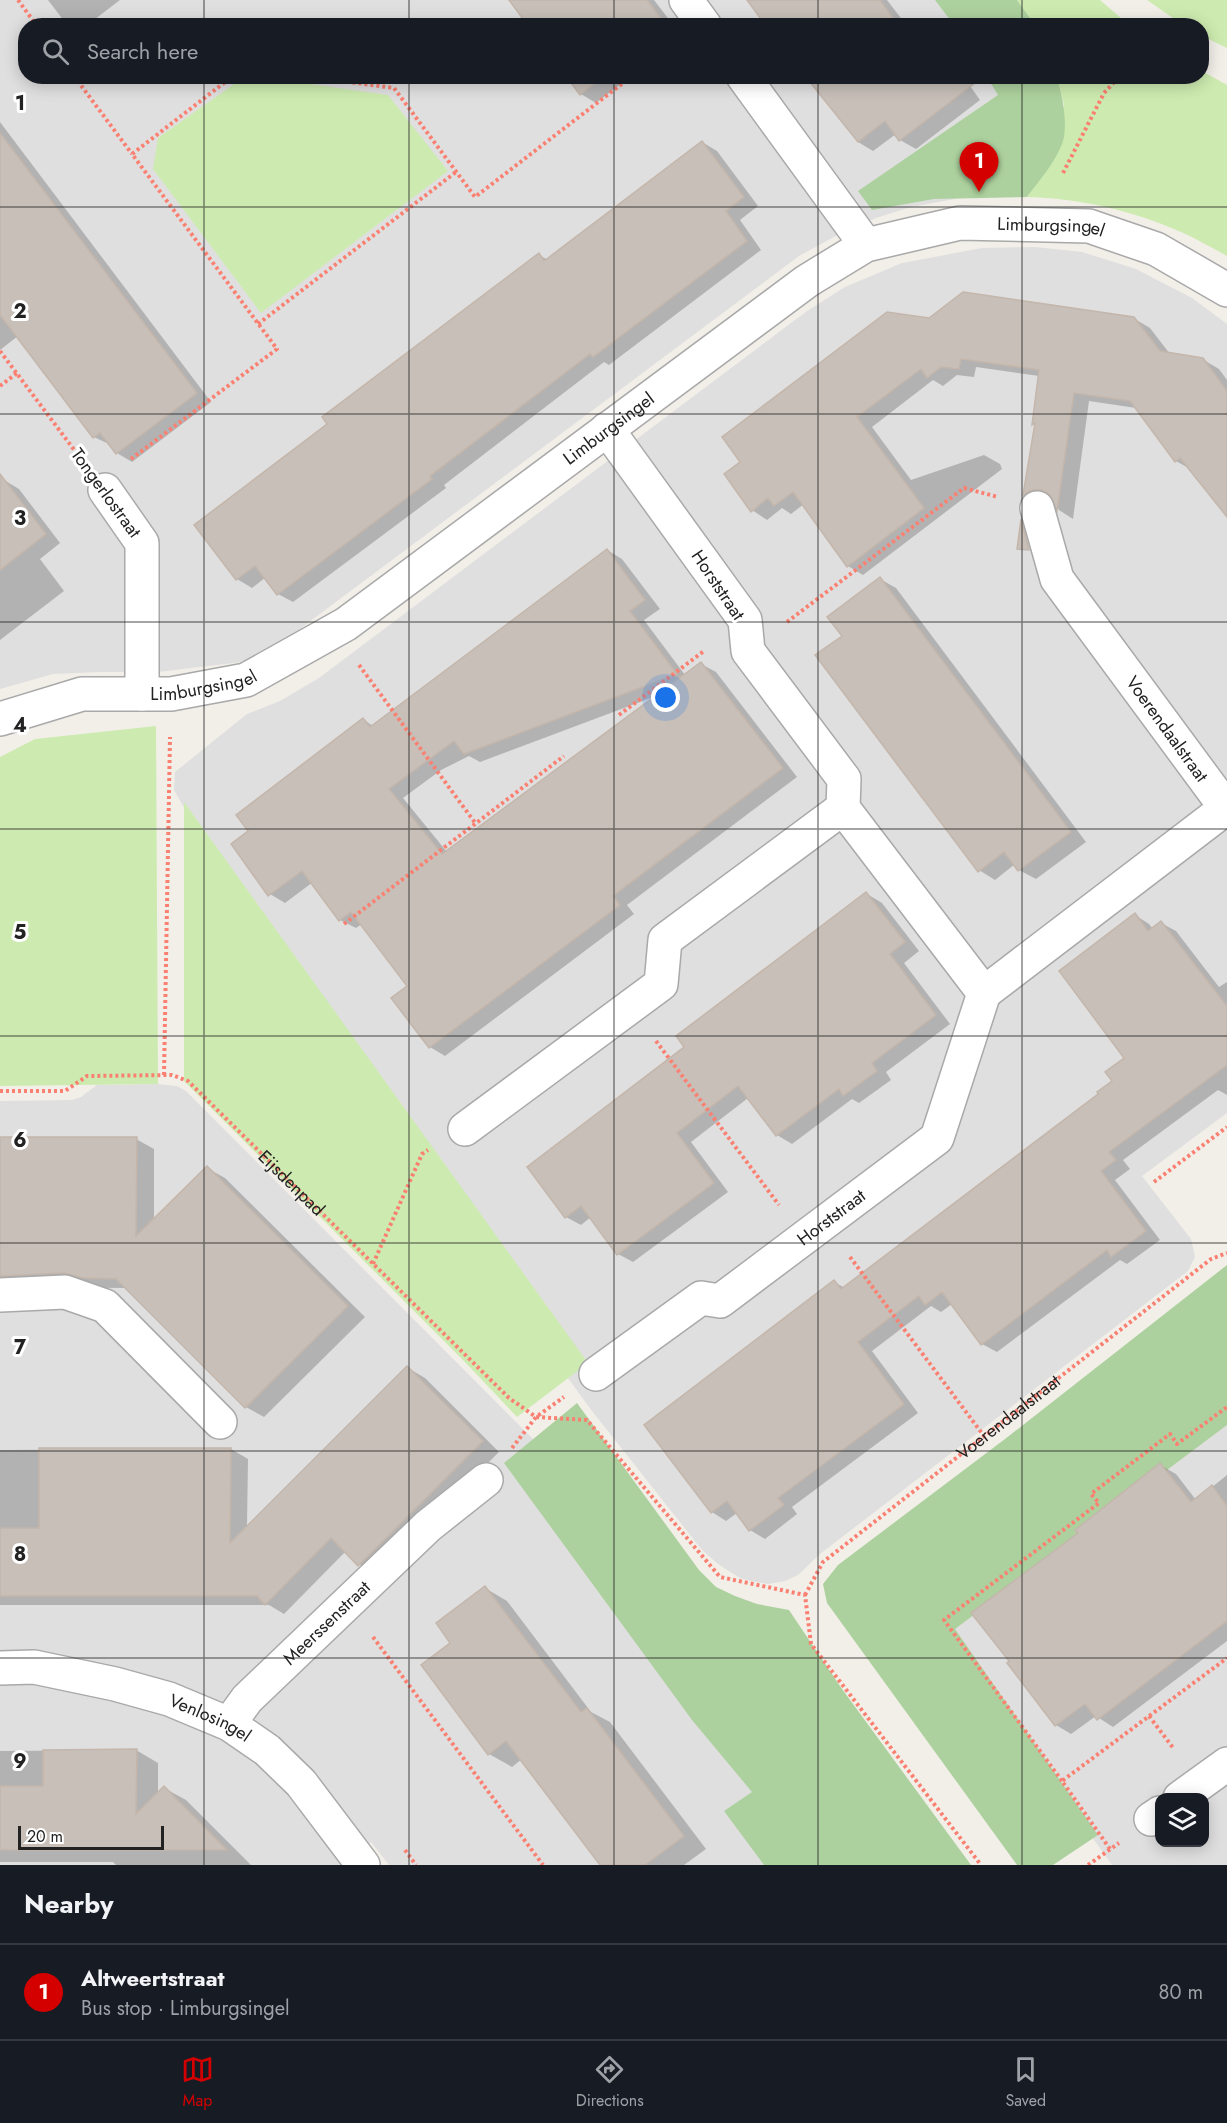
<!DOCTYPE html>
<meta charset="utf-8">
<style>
:root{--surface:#171b24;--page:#20242c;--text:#f1f3f6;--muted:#9ea1a6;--line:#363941;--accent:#d40000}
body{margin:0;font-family:Jost,sans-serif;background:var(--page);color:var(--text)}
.controls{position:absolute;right:18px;bottom:18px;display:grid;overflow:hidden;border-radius:12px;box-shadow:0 3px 15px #0003}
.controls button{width:54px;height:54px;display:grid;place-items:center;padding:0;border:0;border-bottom:2px solid var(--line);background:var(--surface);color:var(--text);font:30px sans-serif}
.scale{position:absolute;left:18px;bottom:15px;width:146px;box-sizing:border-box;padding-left:6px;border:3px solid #222;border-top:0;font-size:16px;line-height:21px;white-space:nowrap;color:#222;-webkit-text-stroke:4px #fff;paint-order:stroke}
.you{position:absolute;left:666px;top:698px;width:21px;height:21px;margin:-15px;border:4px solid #fff;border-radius:50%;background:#1a73e8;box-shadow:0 0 0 9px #1a73e833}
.badge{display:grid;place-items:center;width:39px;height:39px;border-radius:50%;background:var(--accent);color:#fff;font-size:20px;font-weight:700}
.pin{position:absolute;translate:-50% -50px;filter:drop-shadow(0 2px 3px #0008)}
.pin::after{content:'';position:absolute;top:32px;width:21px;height:18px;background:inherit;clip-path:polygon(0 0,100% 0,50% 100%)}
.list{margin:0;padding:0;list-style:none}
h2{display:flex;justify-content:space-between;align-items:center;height:78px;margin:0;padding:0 24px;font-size:26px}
h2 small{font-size:20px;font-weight:400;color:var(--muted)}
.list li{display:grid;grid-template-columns:39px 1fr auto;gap:18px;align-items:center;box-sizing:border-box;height:96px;padding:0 24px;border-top:2px solid var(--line)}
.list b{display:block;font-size:22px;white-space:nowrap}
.list p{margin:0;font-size:20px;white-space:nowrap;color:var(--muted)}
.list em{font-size:20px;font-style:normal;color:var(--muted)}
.icon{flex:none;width:33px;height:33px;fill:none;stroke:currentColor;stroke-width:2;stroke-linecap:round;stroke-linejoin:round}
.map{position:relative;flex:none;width:1227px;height:1865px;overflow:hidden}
.search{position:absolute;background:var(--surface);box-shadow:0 3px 15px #0003;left:18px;right:18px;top:18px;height:66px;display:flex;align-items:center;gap:15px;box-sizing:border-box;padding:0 21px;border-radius:24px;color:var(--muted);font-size:22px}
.sheet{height:174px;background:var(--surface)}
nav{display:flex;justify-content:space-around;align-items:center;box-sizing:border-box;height:84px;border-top:2px solid var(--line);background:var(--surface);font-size:16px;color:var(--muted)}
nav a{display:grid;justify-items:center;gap:3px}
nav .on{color:var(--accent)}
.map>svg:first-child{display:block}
</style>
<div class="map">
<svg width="1227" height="1865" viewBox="0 0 1227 1865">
<rect width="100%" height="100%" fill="#f2efe9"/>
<!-- residential -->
<g fill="#e0dfdf" fill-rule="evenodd">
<polygon points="0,0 950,0 967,25 26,26 26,76 1003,77 1043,135 955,199 911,207 876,218 834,237 799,256 289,637 242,662 158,672 100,672 53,674 0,689"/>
<polygon points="1035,247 1082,252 1136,269 1192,298 1227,324 1227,1113 1142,1176 1191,1239 1195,1257 1188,1271 820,1554 798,1575 785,1581 768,1584 751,1581 740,1578 718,1564 702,1550 592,1411 562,1370 187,813 174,790 175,772 247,714 280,701 319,678 807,311 845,287 902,263 982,248"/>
<polygon points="158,1084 177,1086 186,1091 542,1448 763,1792 769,1865 389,1865 371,1842 347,1865 0,1865 0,1101 72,1100 81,1097 97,1085"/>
<path d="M 1227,1417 L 1227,1865 L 1112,1865 L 944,1631 ZM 1160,1798 L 1204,1798 L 1204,1842 L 1160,1842 Z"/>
</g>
<!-- grass -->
<g fill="#cdebb0">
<polygon points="1017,0 1100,0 1129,25 1035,25"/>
<polygon points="1147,0 1227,0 1227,48 1202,36 1202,26 1183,25"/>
<path d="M 1202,71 L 1227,85 L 1227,256 C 1212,248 1197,239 1181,232 C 1134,211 1078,198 1027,197 L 1051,164 L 1064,105 L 1057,77 L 1202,76 Z"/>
<polygon points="255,76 388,95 448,171 261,313 153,169 158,138 244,77"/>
<polygon points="156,726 158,1084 0,1086 0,757 35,739"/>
<polygon points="184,802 588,1363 517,1417 463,1360 184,1081"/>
</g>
<!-- forest -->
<g fill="#add19e">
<polygon points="935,0 1017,0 1035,25 954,25"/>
<path d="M 987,77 L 1057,77 C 1062,96 1067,117 1064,137 C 1060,157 1039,181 1027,197 L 934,199 L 872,210 L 858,191 L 998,95 Z"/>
<polygon points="1227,1265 1227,1425 955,1629 1098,1835 1053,1865 1017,1865 827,1603 823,1584 838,1565 1005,1439"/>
<polygon points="577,1403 699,1570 716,1587 735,1596 757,1604 789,1610 842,1689 971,1865 764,1865 724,1811 752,1792 692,1720 504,1463"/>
</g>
<!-- shadow -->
<g fill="#0003" fill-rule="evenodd">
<polygon points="48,0 120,0 86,26 72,26 64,21"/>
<polygon points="511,0 654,0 674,26 530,26"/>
<polygon points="749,0 887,0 907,26 768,26"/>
<polygon points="568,76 631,76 596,103 581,94"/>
<polygon points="806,76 963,76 980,100 916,149 900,140 896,134 873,151 858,142"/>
<polygon points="0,122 211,402 132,462 117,453 111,445 94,437 18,336 0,350"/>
<polygon points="702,142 717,151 758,206 740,220 761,250 609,365 604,362 444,485 446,488 293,602 278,594 266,577 252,588 237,579 196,525 329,425 539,255 548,260"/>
<polygon points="1133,318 1150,328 1170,354 1202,359 1219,369 1227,380 1227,516 1192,470 1176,461 1136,408 1089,401 1073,519 1059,510 1053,498 1049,498 1040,503 1025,494 1036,426 1033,424 1039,376 976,367 974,377 957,375 943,386 933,380 872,427 911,480 984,455 1000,464 1002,469 863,575 848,566 804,504 791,514 782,508 767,520 752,510 929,320"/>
<polygon points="4,480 19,489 60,543 40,559 64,591 0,640 0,483"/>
<path d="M 607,550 L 622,559 L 660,609 L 644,620 L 685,675 L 701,664 L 716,672 L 797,777 L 627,905 L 634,914 L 445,1056 L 430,1047 L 393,999 L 409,987 L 362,924 L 356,928 L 340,920 L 313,882 L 285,903 L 270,894 L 250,832 L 364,720 L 373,726 ZM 656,696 L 447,852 L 403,798 L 441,770 L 469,756 L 480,762 Z"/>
<polygon points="880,579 896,588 1086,842 1036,879 1019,870 1015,864 995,880 979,870 844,636"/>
<polygon points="867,894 882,903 919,951 904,963 950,1024 886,1072 891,1080 859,1103 852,1099 792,1144 777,1135 748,1098 691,1142 728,1192 633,1262 618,1254 591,1217 581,1225 566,1217 686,1048"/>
<polygon points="1135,915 1149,924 1153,929 1161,923 1176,931 1219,987 1227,982 1227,1095 1218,1090 1123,1160 1130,1169 1115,1180 1160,1240 1127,1264 1120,1260 997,1352 982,1344 952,1304 941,1312 931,1306 872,1351 918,1413 792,1507 797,1514 765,1539 750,1530 737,1513 726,1521 712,1512 834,1282 845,1288 1101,1094 1114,1082 1126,1058"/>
<polygon points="0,1139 136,1139 154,1149 154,1220 207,1168 225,1178 365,1317 264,1417 246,1407 127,1288 0,1287"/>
<polygon points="408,1368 425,1378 499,1452 376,1574 359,1564 346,1551 284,1614 269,1605 0,1605 0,1450 231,1449 248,1459 247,1527"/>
<polygon points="1160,1465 1176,1474 1196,1500 1227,1475 1227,1641 1113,1727 1096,1716 1071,1734 1056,1725 1009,1663 1080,1533"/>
<polygon points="485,1588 507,1601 591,1712 610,1722 706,1849 684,1865 602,1865 522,1759 512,1767 489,1754 423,1665 453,1643"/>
<polygon points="136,1750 158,1763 158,1794 164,1788 186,1800 251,1865 116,1865 113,1862 0,1862 0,1751"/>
</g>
<!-- building -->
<g fill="#c7bfb8" stroke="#c4b6ab" stroke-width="1.5">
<polygon points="509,0 647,0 667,26 528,26"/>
<polygon points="747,0 880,0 899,26 766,26"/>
<polygon points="566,76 604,76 580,95"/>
<polygon points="805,76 984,76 899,141 885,121 858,142"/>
<polygon points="0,133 197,393 116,454 100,433 93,438 0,315"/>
<polygon points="702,141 744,197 726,211 747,241 593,357 590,354 430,476 432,479 277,595 255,566 236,580 194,525 327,424 322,417 539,253 544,261"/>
<polygon points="963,292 1134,317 1160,351 1203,358 1227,391 1227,517 1180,458 1175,462 1130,401 1074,393 1057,511 1050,495 1042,490 1032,490 1023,495 1035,423 1032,425 1039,370 961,359 959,369 941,367 927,378 921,369 857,417 924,508 847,567 793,492 774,506 768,498 751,512 724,474 740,462 722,437 887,312 929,318"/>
<polygon points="0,474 46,534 0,570"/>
<polygon points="1021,519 1029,550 1017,549"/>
<polygon points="607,549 645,600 630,611 677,674 464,754 454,741 389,789 442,854 701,662 783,768 613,896 620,905 429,1048 391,998 407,986 351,912 339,921 302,871 268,896 231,844 248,831 236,815 363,718 370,727"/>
<polygon points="880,577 1071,832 1018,871 1004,852 978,872 815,655 842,636 827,617"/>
<polygon points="866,892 905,942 890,954 936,1015 872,1063 877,1071 843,1096 839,1089 776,1136 738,1086 677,1133 714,1183 617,1255 581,1206 565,1218 527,1167 684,1047 676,1036"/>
<polygon points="1135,913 1148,931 1161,921 1227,1006 1227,1065 1109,1152 1116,1160 1101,1171 1146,1231 1111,1257 1107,1250 981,1345 942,1292 925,1305 919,1296 858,1342 904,1404 778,1498 784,1505 749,1531 727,1501 711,1513 644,1425 834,1280 841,1289 1098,1094 1097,1092 1112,1081 1105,1072 1124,1058 1059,971"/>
<polygon points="0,1137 137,1137 136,1236 207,1166 348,1306 245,1408 116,1279 83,1278 64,1273 0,1276"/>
<polygon points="407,1366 483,1441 358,1566 331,1538 265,1605 257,1596 0,1596 0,1528 39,1528 39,1448 231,1448 230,1543"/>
<polygon points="1160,1463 1191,1502 1212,1485 1227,1506 1227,1621 1097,1720 1085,1704 1055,1726 1007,1663 1009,1661 971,1613 1078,1533 1075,1530"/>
<polygon points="485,1586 581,1712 587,1708 684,1836 645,1865 600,1865 506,1741 488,1755 421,1665 450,1643 436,1623"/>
<polygon points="137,1749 136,1814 164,1786 227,1850 0,1850 0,1786 43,1786 43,1750"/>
</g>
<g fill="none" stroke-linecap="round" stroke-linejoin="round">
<defs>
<g id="minor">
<polyline points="686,0 705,26"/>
<polyline points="743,76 866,245"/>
<polyline points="105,490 142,543 142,694"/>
<path id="s3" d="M 0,719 L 82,694 L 171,694 L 246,680 L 346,624 L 807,281 L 866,245 L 960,223 L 1089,226 L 1156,249 L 1227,290"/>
<polyline points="984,993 1226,808 1057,579 1037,508"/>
<polyline points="465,1129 661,984 665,940 843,808"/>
<polyline points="0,1295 65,1292 105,1306 220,1422"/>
<path id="s4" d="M 596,1374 L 701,1298 L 720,1301 L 937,1138 L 984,993 L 843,808 L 844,779 L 748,651 L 745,620 L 607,429"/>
<path id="s5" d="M 0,1668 L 34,1667 L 115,1684 L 169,1699 L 229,1724 L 267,1750 L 301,1783 L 363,1865"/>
<path id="s6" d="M 229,1724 L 247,1699 L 428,1526 L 486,1480"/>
<polyline points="1180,1798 1227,1764"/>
<polyline points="1151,1819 1160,1813"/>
</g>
</defs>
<!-- minor casing -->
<use href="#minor" stroke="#a9a9a9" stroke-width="36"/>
<!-- path -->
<g stroke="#fa8072" stroke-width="4" stroke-dasharray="3 3" stroke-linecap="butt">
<polyline points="18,0 37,26"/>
<polyline points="74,76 132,154"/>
<polyline points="305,76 394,88 475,197 632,76"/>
<polyline points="1063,173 1104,93 1120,76"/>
<polyline points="258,324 456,172"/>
<polyline points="0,351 81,459"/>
<polyline points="0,386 17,373"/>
<polyline points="131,459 277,349 132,154 233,76"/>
<polyline points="787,622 964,488 998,497"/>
<polyline points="359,665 476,824"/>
<polyline points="619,715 704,651"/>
<polyline points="344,924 564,756"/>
<polyline points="656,1041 779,1205"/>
<polyline points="164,1075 170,737"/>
<path id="s1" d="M 0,1091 L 65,1091 L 87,1076 L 172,1075 L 188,1081 L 509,1398 L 536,1417 L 587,1420 L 720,1577 L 805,1595 L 811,1644 L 981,1865"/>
<polyline points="1154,1182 1227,1127"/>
<polyline points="850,1257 984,1436"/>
<polyline points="373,1264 422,1154 428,1150"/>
<polyline points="512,1448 536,1417 564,1397"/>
<path id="s2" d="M 805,1595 L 823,1562 L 1211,1259 L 1227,1253"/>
<polyline points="373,1637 543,1865"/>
<polyline points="1149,1716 1174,1749"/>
<polyline points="1062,1781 944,1620 1099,1503 1091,1494 1170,1434 1177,1444 1227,1407"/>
<polyline points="1110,1849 1062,1781 1227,1658"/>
<polyline points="405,1850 416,1865"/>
<polyline points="1088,1865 1119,1843"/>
</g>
<!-- minor -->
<use href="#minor" stroke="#fff" stroke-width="33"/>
</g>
<!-- grid -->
<path fill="none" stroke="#222" stroke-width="1.5" stroke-opacity="0.55" d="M 204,0 L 204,26M 409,0 L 409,26M 614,0 L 614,26M 818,0 L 818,26M 1022,0 L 1022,26M 204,76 L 204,1865M 409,76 L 409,1865M 614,76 L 614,1865M 818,76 L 818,1865M 1022,76 L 1022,1865M 0,207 L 1227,207M 0,414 L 1227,414M 0,622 L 1227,622M 0,829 L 1227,829M 0,1036 L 1227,1036M 0,1243 L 1227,1243M 0,1451 L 1227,1451M 0,1658 L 1227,1658"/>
<g text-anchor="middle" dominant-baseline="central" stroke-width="6" stroke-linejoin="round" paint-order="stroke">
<!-- street labels -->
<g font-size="18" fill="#222" stroke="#fff">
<text stroke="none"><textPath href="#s3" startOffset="1197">Limburgsingel</textPath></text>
<text stroke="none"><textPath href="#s3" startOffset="693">Limburgsingel</textPath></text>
<text transform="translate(106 493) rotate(54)">Tongerlostraat</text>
<text transform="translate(718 585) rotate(56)">Horststraat</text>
<text stroke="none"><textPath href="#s3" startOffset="208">Limburgsingel</textPath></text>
<text transform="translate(1167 729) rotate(54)">Voerendaalstraat</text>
<text stroke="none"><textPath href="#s1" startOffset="339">Eijsdenpad</textPath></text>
<text stroke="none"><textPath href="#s4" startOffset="288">Horststraat</textPath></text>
<text stroke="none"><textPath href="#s2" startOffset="273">Voerendaalstraat</textPath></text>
<text stroke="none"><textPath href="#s6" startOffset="141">Meerssenstraat</textPath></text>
<text stroke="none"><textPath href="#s5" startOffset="218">Venlosingel</textPath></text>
</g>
</g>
<g font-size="20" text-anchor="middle" font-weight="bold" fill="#222" stroke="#fff" stroke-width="6" stroke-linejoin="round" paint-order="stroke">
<text x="20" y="110">1</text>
<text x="20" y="318">2</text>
<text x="20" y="525">3</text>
<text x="20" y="732">4</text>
<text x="20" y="939">5</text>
<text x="20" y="1147">6</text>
<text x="20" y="1354">7</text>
<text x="20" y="1561">8</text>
<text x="20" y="1768">9</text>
</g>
</svg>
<div class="controls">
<button><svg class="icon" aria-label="layers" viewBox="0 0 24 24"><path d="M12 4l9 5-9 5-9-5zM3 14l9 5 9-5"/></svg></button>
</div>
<div class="scale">20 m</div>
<div class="you"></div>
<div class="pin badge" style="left:979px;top:192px">1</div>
<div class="search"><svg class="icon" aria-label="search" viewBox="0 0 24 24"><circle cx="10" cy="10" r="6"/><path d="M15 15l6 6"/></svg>Search here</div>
</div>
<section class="sheet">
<h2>Nearby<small></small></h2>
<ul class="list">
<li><span class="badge">1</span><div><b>Altweertstraat</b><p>Bus stop · Limburgsingel</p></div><em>80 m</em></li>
</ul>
</section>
<nav>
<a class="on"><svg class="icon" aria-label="map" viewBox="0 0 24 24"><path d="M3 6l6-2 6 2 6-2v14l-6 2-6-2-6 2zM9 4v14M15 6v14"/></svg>Map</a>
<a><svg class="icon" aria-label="directions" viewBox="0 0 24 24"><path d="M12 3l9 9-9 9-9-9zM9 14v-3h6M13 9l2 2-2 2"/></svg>Directions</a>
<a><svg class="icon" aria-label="saved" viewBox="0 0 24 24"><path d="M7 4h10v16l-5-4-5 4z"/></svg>Saved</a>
</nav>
